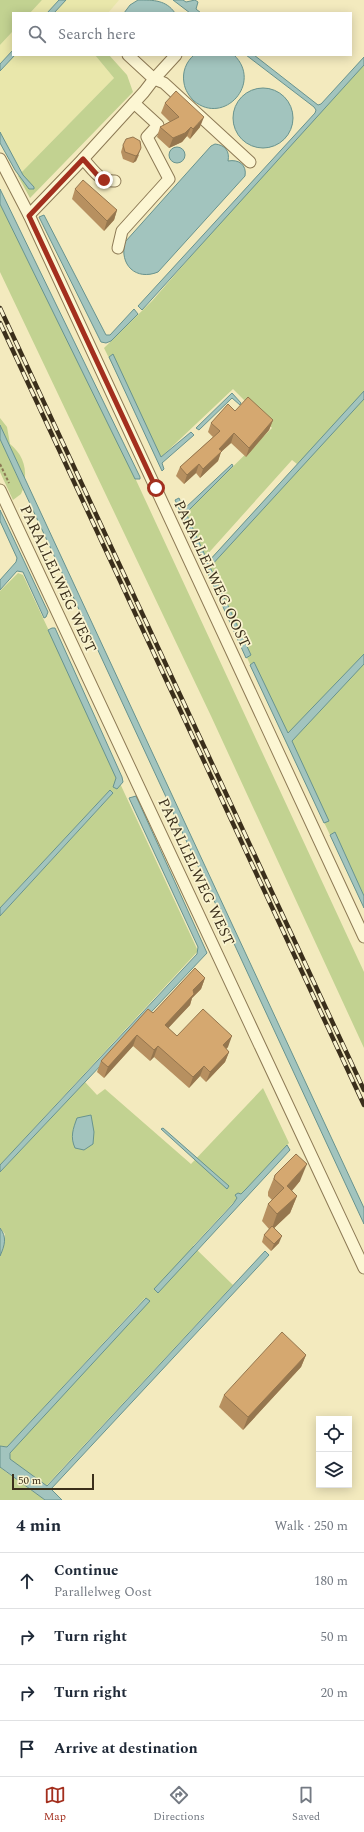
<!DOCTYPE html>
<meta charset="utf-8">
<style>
:root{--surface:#fff;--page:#f6f6f7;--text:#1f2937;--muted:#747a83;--line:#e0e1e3;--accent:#a32f1e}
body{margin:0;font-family:Spectral,serif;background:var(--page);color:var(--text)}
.controls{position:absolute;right:12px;bottom:12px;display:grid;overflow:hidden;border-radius:0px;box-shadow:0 2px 10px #0003}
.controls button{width:36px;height:36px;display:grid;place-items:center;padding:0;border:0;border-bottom:1px solid var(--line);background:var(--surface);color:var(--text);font:20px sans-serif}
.scale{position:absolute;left:12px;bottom:10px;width:82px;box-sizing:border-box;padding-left:4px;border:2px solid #3b2f1b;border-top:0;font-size:11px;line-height:14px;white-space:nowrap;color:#3b2f1b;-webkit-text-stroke:3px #f9f3cf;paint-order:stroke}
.stop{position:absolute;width:12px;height:12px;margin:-9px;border:3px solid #a32f1e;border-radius:50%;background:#fff}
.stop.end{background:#a32f1e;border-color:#fff;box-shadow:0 1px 4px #0008}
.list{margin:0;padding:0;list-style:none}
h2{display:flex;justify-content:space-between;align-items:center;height:52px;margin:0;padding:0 16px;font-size:17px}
h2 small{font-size:13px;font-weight:400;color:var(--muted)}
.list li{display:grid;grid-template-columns:26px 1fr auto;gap:12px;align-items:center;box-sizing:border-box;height:56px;padding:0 16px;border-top:1px solid var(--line)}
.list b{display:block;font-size:15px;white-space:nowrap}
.list p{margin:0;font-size:13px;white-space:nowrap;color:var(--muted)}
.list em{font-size:13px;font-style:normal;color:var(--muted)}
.icon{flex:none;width:22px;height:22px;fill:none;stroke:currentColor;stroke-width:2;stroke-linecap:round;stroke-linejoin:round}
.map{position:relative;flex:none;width:364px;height:1500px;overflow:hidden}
.search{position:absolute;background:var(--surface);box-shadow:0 2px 10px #0003;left:12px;right:12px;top:12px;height:44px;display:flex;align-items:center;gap:10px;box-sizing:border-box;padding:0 14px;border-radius:0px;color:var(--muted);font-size:15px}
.sheet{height:276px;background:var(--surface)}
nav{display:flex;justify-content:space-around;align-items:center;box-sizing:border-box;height:56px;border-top:1px solid var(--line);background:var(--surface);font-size:11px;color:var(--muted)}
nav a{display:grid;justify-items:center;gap:2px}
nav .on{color:var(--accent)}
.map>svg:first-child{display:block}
</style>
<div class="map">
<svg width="364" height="1500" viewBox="0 0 364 1500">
<rect width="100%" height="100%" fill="#f3eabe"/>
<!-- farmland -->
<g fill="#e9e7ab">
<polygon points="42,0 59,0 47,13 30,13"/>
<polygon points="66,0 119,0 108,13 54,13"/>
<polygon points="13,31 13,50 0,64 0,45"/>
<polygon points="15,55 95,55 114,78 18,176 0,143 0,71"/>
</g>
<!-- green -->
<g fill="#c2d291">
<polygon points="0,0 42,0 30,13 13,13 13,31 0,45"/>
<polygon points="95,55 109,55 127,75 133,92 30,198 18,176 114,78"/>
<polygon points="364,57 364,896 335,833 330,835 204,566 304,457 297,464 292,460 205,557 186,513 272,428 233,389 159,459 104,348 152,301"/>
<polygon points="0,204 136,480 364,972 364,1048 211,716 0,272"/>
<path d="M 0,418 L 7,427 L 10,444 C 21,453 26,464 25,479 L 0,425 Z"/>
<polygon points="0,439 23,489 21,494 13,500 0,472"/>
<polygon points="18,573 23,575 198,951 0,1165 0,916 113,793 110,790 0,908 0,591"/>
<polygon points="85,1082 97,1095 105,1089 191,1164 263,1088 289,1143 193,1246 233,1285 46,1486 9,1459 11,1451 149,1301 145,1298 7,1447 0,1446 0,1256 3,1249 5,1234 0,1228 0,1172"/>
<polygon points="0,1467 6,1472 45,1500 0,1500"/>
</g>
<!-- water -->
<g fill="#a2c4be" stroke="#68938e">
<polygon points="59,0 66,0 54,13 47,13"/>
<path d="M 138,0 C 154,0 166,0 175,13 L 124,13 L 130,5 Z"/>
<polygon points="173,0 183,0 186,2 195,0 198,2 196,9 201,13 190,13"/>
<polygon points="13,50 13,55 15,55 0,71 0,64"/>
<path d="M 194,55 L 234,55 C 263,83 224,126 194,101 C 189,96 185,90 184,83 C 182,72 186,62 194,55 Z"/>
<polygon points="246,55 254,55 318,105 321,104 364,57 364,65 142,310 138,306 315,113 316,110 314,107"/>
<circle cx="263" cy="118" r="30"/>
<polygon points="0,132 23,175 34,187 34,189 29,189 15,170 0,143"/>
<path d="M 215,144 C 225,145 230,151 228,161 C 239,159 247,165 245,176 L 158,272 C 136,281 119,265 125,242 L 211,146 Z"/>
<circle cx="177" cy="155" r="8"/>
<polygon points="0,189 140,477 140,479 135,479 0,204"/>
<polygon points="44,215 106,335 110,335 134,309 138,314 111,341 106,343 101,342 39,217"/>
<polygon points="113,354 161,457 191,432 194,435 162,463 164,469 162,471 109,357"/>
<polygon points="364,391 364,399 210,567 251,655 246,658 175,500 179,498 184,509 232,464 233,466 186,513 208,562"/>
<polygon points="232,393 241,403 240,405 232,398 199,430 196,428"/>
<polygon points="0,425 364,1208 364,1224 0,439"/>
<polygon points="0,510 48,612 46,617 44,618 23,572 17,571 0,590 0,580 16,562 17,558 0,521"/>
<polygon points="52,628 55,628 122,777 123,782 117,789 113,787 116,778 48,630"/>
<polygon points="364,654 364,664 292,741 329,821 324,823 250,665 254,662 288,733"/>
<polygon points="110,790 113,793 0,916 0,908"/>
<polygon points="136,796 207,953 0,1172 0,1165 197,954 198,947 129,798"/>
<polygon points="335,832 364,896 364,908 330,835"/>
<path d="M 91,1115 L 94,1132 L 93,1144 L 84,1150 L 75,1148 C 70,1137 73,1129 77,1118 Z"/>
<polygon points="163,1128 229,1186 227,1189 161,1129"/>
<polygon points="287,1145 290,1150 158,1293 154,1289 233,1204 237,1198 235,1195 238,1193 241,1194 246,1189"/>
<path d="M 0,1228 C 7,1237 5,1245 0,1256 Z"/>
<polygon points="265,1251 269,1255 51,1489 62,1500 45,1500 0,1467 0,1446 7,1447 146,1298 150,1301 10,1453 10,1459 47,1486"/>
</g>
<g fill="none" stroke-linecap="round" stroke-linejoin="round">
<defs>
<g id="minor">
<polyline points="176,55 154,79 164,83 250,162"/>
<polyline points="0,159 29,215 364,937"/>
<path d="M 83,159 C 93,169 99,182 115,181"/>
<polyline points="29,215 83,159 144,92 154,79 128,55"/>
<polyline points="118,248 122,231 169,179 147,137 158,125 134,103"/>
<polyline points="0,490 364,1268"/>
</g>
</defs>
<!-- minor casing -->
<use href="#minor" stroke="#8d7a55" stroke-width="13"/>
<!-- path -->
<polyline stroke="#8d7a55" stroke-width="2" stroke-dasharray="3 2" stroke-linecap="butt" points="0,464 9,483"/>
<!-- minor -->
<use href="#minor" stroke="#fcf6d3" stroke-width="11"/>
<defs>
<g id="rail">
<polyline points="0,308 364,1090"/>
<polyline points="0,323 364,1105"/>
</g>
</defs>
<!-- rail casing -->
<use href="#rail" stroke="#3b2f1b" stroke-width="4.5"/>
<!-- rail -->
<use href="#rail" stroke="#f9f3cf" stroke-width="3" stroke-dasharray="9" stroke-linecap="butt"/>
</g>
<!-- wall -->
<g fill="#b79060">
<polygon points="165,103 200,127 190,139 187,136 182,142 169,148 157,137 160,127 170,122 161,113"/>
<polygon points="123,145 139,155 136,161 133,163 123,159 121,152"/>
<polygon points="75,189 117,210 114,220 104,231 72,199"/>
<polygon points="235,411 273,420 269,430 246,457 231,443 221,452 218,461 200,478 196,473 184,484 176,476 180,467 213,437 208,432 211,423"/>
<polygon points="205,978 201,989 192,998 190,1005 168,1028 177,1036 228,1047 226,1049 229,1052 225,1062 206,1082 200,1076 189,1088 154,1057 150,1061 133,1046 104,1078 97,1072 101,1061 153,1013"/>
<polygon points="275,1175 300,1181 292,1191 297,1196 290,1213 274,1228 279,1243 271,1251 262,1242 264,1235 269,1229 262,1221 268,1204 272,1200 268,1196 268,1192"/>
<polygon points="306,1355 301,1367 243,1430 219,1407 224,1395"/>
</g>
<!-- shaded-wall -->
<g fill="#95764e">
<polygon points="204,117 200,127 190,139 193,129"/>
<polygon points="191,127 187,136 182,142 169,148 173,138"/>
<polygon points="141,148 136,161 133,163 136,156"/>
<polygon points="117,210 114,220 104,231 107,221"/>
<polygon points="273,420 269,430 246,457 249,448"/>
<polygon points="234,433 231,443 221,452 218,461 200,478 203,469 219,449"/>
<polygon points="199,464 196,473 184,484 187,475"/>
<polygon points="205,978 201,989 192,998 190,1005 161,1036 165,1025 193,990"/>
<polygon points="137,1035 133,1046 104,1078 108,1067"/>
<polygon points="232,1036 228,1047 219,1056 223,1045"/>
<polygon points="158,1046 154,1057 150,1061 154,1050"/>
<polygon points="229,1052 225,1062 206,1082 210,1072"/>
<polygon points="204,1066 200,1076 189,1088 193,1077"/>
<polygon points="307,1164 300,1181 281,1203 287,1186"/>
<polygon points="297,1196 290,1213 271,1231 277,1214"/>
<polygon points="282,1236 279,1243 271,1251 274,1244"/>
<polygon points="306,1355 301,1367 243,1430 248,1417"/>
</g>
<!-- building -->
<g fill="#d5a870" stroke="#95764e">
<polygon points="176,91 204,117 193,129 191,127 185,133 173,138 160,127 179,117 165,103"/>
<polygon points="133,137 140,141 141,148 138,154 136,156 125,152 123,145 126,139"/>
<polygon points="83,180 117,210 107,221 75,189"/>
<polygon points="248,397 273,420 249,448 234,433 219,449 222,451 203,469 199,464 187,475 180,467 219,432 220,431 211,423 228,404 235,411"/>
<polygon points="195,968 205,978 193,990 194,994 165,1025 177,1036 203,1009 232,1036 223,1045 229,1052 210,1072 204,1066 193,1077 158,1046 154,1050 137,1035 108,1067 101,1061 148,1009 153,1013"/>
<polygon points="296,1154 307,1164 287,1186 297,1196 277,1214 268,1204 284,1188 274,1179 275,1175"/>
<polygon points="272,1226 282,1236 274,1244 264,1235"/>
<polygon points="282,1332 306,1355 248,1417 224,1395"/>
</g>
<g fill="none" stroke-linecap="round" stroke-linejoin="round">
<!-- route -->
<polyline stroke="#a32f1e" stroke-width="5" points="104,180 99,177 83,159 29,216 156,488"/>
</g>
<g text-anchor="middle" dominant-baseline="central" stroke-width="3.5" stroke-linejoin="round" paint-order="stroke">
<!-- street labels -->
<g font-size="15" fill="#3b2f1b" stroke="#f9f3cf">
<text transform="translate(212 574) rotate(65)">PARALLELWEG OOST</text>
<text transform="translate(58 579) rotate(65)">PARALLELWEG WEST</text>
<text transform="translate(196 872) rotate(65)">PARALLELWEG WEST</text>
</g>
</g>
</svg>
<div class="controls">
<button><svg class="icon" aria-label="locate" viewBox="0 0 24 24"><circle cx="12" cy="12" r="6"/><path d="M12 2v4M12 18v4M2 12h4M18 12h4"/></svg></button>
<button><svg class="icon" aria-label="layers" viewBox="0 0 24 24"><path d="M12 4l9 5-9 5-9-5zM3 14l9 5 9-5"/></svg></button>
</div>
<div class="scale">50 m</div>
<div class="stop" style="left:156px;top:488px"></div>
<div class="stop end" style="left:104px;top:180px"></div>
<div class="search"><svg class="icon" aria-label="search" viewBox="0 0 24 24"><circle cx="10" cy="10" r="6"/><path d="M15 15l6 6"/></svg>Search here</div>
</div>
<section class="sheet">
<h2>4 min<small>Walk · 250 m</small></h2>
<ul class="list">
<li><svg class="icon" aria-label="ahead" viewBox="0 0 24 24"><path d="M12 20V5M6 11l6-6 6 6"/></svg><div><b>Continue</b><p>Parallelweg Oost</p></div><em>180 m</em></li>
<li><svg class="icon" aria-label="right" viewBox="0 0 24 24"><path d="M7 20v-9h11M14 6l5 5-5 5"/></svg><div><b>Turn right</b></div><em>50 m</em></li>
<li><svg class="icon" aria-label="right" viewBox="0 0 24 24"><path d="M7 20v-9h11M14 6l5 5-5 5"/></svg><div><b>Turn right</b></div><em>20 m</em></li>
<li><svg class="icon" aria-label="arrive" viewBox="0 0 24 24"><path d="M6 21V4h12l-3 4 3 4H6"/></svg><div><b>Arrive at destination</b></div></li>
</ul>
</section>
<nav>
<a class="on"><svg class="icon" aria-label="map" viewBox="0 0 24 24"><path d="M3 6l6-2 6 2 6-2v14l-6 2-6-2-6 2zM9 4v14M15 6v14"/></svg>Map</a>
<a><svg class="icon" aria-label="directions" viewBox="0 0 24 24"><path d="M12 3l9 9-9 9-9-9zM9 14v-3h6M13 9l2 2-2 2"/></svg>Directions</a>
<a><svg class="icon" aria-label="saved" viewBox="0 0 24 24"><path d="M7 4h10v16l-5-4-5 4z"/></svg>Saved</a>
</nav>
